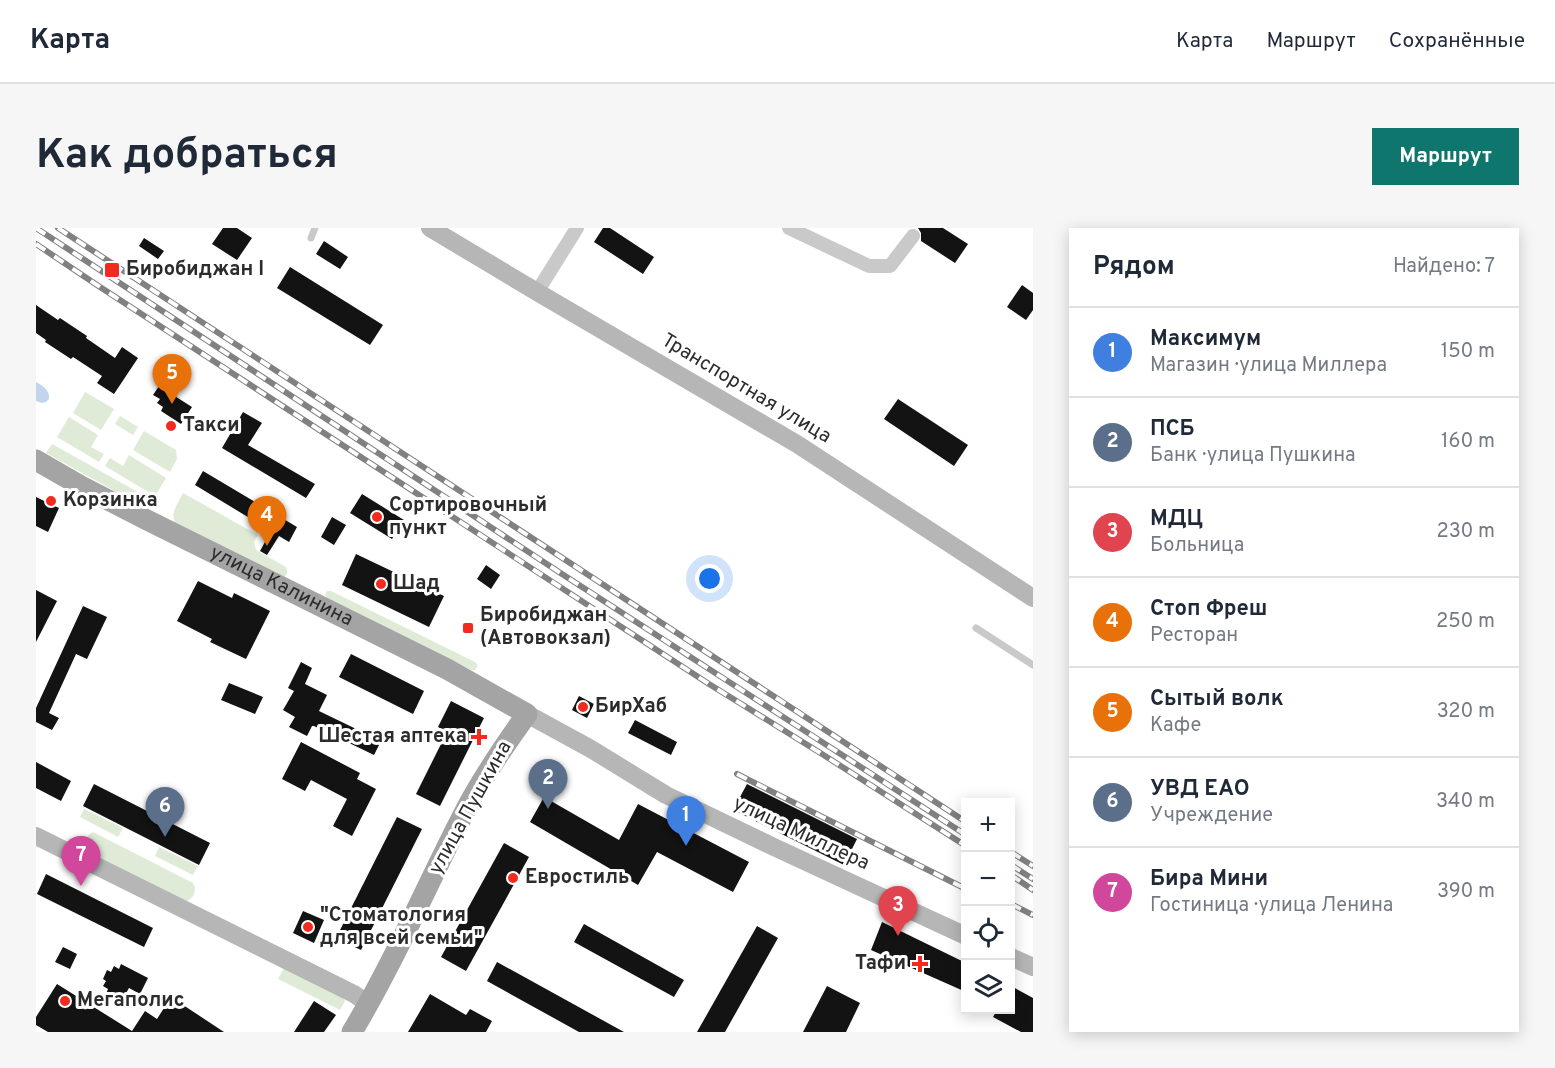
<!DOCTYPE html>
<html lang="ru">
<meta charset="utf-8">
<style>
:root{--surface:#fff;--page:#f6f6f7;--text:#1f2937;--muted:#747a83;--line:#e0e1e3;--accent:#0f766e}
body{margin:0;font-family:Overpass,sans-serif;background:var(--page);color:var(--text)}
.controls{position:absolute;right:18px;bottom:18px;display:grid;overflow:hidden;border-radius:0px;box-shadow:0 3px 15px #0003}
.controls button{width:54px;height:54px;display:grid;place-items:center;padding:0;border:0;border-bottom:2px solid var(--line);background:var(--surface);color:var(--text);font:30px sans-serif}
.you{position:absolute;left:674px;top:351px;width:21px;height:21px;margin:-15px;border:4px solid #fff;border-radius:50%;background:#1a73e8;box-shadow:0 0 0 9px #1a73e833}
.badge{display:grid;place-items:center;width:39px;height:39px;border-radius:50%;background:var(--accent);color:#fff;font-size:20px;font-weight:700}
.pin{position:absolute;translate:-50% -50px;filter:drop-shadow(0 2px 3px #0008)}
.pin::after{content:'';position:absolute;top:32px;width:21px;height:18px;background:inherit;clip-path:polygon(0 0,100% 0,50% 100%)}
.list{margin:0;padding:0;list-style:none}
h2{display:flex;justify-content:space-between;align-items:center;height:78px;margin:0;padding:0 24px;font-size:26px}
h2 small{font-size:20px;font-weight:400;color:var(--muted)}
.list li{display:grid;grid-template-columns:39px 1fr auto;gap:18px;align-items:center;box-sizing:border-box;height:90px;padding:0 24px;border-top:2px solid var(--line)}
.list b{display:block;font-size:22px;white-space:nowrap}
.list p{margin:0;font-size:20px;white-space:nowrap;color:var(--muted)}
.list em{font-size:20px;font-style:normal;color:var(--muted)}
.icon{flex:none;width:33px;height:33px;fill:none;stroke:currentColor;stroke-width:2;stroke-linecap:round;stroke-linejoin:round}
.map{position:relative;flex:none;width:997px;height:804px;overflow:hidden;border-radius:0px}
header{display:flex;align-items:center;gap:36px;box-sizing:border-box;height:84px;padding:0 30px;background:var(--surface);border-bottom:2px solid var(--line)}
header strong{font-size:28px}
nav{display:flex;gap:33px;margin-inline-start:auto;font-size:21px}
.intro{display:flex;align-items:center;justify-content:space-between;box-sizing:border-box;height:144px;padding:0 36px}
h1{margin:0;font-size:42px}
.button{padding:15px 27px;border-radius:0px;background:var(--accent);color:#fff;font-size:21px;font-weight:700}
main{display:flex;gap:36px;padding:0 36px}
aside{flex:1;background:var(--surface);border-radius:0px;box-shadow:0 3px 15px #0003}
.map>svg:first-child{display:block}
</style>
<header>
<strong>Карта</strong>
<nav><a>Карта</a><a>Маршрут</a><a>Сохранённые</a></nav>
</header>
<div class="intro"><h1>Как добраться</h1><a class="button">Маршрут</a></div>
<main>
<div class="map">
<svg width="997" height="804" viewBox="0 0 997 804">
<rect width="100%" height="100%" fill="#fff"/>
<!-- green -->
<g fill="#dfebd7">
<polygon points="49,164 78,181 65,202 37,185"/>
<polygon points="84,188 102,199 97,207 79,196"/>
<polygon points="33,189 62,207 55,219 68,226 63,234 21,209"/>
<polygon points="108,203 140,222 141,231 134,244 97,222"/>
<polygon points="16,216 118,273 114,276 106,278 10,225"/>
<polygon points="93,227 130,250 119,268 69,238 74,230 87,238"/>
<path d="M 147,265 L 222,307 L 218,314 L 220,322 L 250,339 C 252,344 251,346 248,350 L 140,296 C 133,286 142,275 147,265 Z"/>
<polygon points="291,363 295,363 439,434 441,436 441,440 439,442 435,442 291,370 289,367"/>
<polygon points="48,581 87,600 82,609 44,589"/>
<path d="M 57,604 L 157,655 L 159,659 C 159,667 156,671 149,674 L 48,623 C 47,614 49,608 57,604 Z"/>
<polygon points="123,619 162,638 157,647 119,628"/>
<polygon points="248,740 307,769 309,773 304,782 242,751"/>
</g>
<!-- water -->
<path fill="#c1d6ed" d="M 0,154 C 7,158 14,162 13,171 L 10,174 L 6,175 L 0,173 Z"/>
<!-- building -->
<g fill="#131313">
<polygon points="187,0 201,0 216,10 201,32 176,16"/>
<polygon points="567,0 574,0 618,29 607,46 558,14"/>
<polygon points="882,0 907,0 932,16 919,35 885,13 885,5"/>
<polygon points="108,10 128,23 122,31 103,18"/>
<polygon points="288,13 312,29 304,41 280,26"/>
<polygon points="254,39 347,97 334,117 241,60"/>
<polygon points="986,57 997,65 997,82 990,92 971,79"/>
<polygon points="0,77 22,92 24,90 51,108 50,110 79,130 86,119 102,130 78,166 61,155 66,148 37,129 35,131 9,114 10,112 0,105"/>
<polygon points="123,158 156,179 145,196 125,183 127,179 121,175 124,171 117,167"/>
<polygon points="862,171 932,217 918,238 848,191"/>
<polygon points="207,184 226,195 212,217 279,256 270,270 186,220"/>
<polygon points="167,243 261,299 253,314 243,308 231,327 224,323 235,303 159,257"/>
<polygon points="326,266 368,292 356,311 314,285"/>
<polygon points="0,269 23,280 12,304 0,298"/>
<polygon points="296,289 310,297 298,317 285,309"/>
<polygon points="320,326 408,368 393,399 306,357"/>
<polygon points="450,337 464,347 455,361 441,351"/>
<polygon points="162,353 196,370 198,365 234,383 210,431 174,414 176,411 141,393"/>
<polygon points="0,362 21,373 0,414"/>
<polygon points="47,378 71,389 51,431 40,426 13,485 23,490 16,502 0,494 0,480"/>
<polygon points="508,379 516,385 509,395 501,389"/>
<polygon points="315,426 388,463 377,486 303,449"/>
<polygon points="265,434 276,440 269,456 291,467 283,483 345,513 338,527 278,498 276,498 271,508 253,499 259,489 247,482 258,463 252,460"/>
<polygon points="193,455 227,469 219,486 185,472"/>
<polygon points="543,468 558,476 551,490 536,482"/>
<polygon points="415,473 448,490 404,578 380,566 411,504 402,499"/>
<polygon points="599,492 641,514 635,527 592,505"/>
<polygon points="265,514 324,545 321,551 340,561 316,608 297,598 311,571 275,552 269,563 246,551"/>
<polygon points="0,534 35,553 25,573 0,560"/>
<polygon points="58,556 174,615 163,637 47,578"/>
<polygon points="711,556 821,611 808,637 697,582"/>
<polygon points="508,569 583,612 602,576 713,634 697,664 621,624 602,657 494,594"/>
<polygon points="361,589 386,601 325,722 300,710"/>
<polygon points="468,615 493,629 430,743 405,729"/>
<polygon points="10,646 117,700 108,719 1,666"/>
<polygon points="267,683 288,692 278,715 257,705"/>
<polygon points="846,694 930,735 930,764 835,722"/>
<polygon points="548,696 648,752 638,769 538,714"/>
<polygon points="721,698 742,710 689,804 661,804"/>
<polygon points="27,719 41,726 34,741 19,734"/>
<polygon points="461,734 588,804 543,804 451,753"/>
<polygon points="85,736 112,750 104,766 93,760 85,774 70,766 72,761 67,758 70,753 67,751 71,742 75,744 78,738 83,741"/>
<polygon points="21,756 96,803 109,783 121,791 135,769 188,804 12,804 0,797 0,789"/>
<polygon points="791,758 824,775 810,804 767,804"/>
<polygon points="975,758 997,770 997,804 985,804 957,789 961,782 975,782"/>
<polygon points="394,766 430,787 434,781 456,793 450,804 372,804"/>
<polygon points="278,773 300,787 288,804 258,804"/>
</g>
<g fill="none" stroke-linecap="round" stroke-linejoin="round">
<!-- lane -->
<g stroke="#c9c9c9" stroke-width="7">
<polyline points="275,10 279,0"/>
<polyline points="940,400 997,437"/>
</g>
<!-- street -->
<g stroke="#c9c9c9" stroke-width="14">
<polyline points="753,0 833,38 854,38 877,8"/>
<polyline points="501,64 541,0"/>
</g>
<!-- secondary -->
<g stroke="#b6b6b6" stroke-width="18">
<polyline points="394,0 501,64 761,216 997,370"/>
<polyline points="491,486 555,521 630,567 740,620 930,708"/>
<polyline points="0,608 318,766 332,776"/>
<polyline points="975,729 997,739"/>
</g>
<!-- primary -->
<path stroke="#a4a4a4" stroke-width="21" id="s1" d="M 0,232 L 45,258 L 111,292 L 411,441 L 491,486 C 468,518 445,551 427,587 C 390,659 358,734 316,804"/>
<defs>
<g id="rail">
<polyline points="0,0 526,346 930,607"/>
<polyline points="22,0 930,594"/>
<polyline points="0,16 64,59 673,456 786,526 930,618"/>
<polyline points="701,546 930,661"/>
<polyline points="975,624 997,638"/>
<polyline points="975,637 997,651"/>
<polyline points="975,647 997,662"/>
<polyline points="975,676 997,687"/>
</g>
</defs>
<!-- rail casing -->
<use href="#rail" stroke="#818181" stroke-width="6"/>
<!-- rail -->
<use href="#rail" stroke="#fff" stroke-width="4" stroke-dasharray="11" stroke-linecap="butt"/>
</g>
<!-- markers -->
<g fill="#f32b1e" stroke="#fff" stroke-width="2">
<rect x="68" y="34" width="16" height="16" rx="3"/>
<circle cx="135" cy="198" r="6"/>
<circle cx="15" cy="273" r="6"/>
<circle cx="341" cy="289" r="6"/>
<circle cx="345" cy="356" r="6"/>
<rect x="426" y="394" width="12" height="12" rx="3"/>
<circle cx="547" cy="479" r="6"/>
<path d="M440 500h6v6h6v6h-6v6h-6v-6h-6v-6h6z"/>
<circle cx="477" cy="650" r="6"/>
<circle cx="272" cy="699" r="6"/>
<path d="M881 727h6v6h6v6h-6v6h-6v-6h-6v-6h6z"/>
<circle cx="29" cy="773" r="6"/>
</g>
<g text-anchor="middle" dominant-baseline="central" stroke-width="6" stroke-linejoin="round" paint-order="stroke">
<!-- poi labels -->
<g font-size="20" font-weight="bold" fill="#2c2c2c" stroke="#fff" text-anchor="start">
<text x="90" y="42">Биробиджан I</text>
<text x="147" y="198">Такси</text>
<text x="27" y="273">Корзинка</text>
<text x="353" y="278">Сортировочный<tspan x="353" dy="23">пункт</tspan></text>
<text x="357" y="356">Шад</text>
<text x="444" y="388">Биробиджан<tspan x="444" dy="23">(Автовокзал)</tspan></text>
<text x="559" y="479">БирХаб</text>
<text x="431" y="509" text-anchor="end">Шестая аптека</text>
<text x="489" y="650">Евростиль</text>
<text x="284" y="688">"Стоматология<tspan x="284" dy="23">для всей семьи"</tspan></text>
<text x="870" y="736" text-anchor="end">Тафи</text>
<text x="41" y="773">Мегаполис</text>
</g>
<!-- street labels -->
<g font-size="20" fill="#2c2c2c" stroke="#fff">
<text transform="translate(710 161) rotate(31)">Транспортная улица</text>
<text stroke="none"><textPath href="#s1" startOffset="276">улица Калинина</textPath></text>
<text transform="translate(435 580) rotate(-61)">улица Пушкина</text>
<text transform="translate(765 606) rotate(25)">улица Миллера</text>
</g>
</g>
</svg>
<div class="controls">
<button>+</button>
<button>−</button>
<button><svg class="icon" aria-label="locate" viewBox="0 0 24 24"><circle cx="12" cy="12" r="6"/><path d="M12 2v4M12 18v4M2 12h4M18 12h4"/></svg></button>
<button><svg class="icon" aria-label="layers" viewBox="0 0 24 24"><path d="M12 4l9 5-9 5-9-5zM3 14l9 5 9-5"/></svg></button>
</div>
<div class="you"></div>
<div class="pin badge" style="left:650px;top:618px;background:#3f7fe0">1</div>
<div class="pin badge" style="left:512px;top:581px;background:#5c6f8a">2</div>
<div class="pin badge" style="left:862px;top:708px;background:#e0444e">3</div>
<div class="pin badge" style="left:231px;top:318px;background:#e8710a">4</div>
<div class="pin badge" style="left:136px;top:176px;background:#e8710a">5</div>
<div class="pin badge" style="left:129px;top:609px;background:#5c6f8a">6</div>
<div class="pin badge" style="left:45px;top:658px;background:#d1479c">7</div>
</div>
<aside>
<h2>Рядом<small>Найдено: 7</small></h2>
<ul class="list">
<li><span class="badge" style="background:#3f7fe0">1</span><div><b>Максимум</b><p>Магазин · улица Миллера</p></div><em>150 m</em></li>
<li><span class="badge" style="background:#5c6f8a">2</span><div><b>ПСБ</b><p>Банк · улица Пушкина</p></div><em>160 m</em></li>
<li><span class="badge" style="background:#e0444e">3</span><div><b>МДЦ</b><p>Больница</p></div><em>230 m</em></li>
<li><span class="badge" style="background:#e8710a">4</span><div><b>Стоп Фреш</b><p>Ресторан</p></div><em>250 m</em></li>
<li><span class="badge" style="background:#e8710a">5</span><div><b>Сытый волк</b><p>Кафе</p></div><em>320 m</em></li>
<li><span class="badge" style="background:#5c6f8a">6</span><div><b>УВД ЕАО</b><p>Учреждение</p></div><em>340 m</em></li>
<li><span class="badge" style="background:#d1479c">7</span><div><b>Бира Мини</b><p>Гостиница · улица Ленина</p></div><em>390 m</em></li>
</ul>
</aside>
</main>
